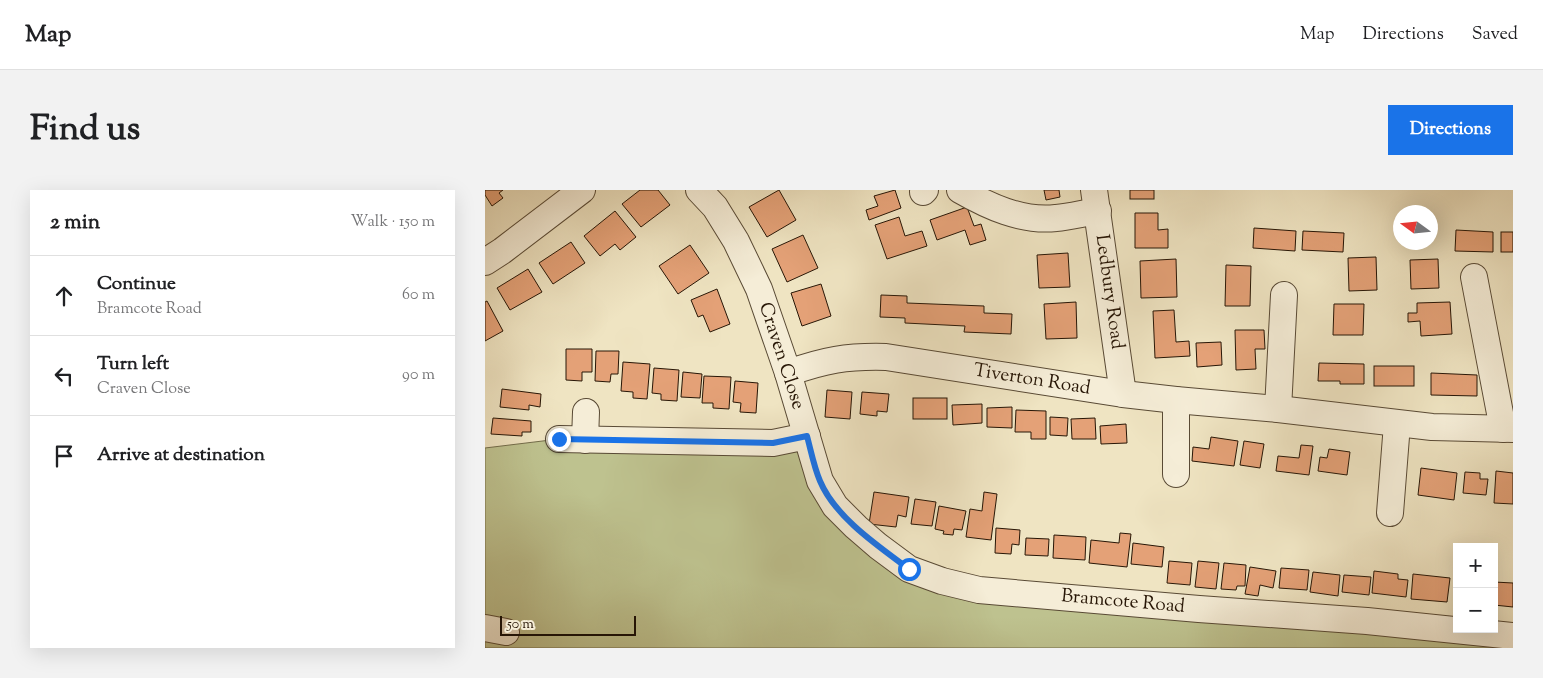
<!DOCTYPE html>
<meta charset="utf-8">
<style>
:root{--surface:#fff;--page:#f2f2f2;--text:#202124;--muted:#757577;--line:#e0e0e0;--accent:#1a73e8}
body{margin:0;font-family:"Sorts Mill Goudy",serif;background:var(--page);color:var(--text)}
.controls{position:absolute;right:15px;bottom:15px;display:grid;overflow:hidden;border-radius:0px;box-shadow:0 5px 20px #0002}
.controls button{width:45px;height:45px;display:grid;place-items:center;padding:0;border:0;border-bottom:1px solid var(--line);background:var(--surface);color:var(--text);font:25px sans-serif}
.compass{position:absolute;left:908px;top:15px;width:45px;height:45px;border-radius:50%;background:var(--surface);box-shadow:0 5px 20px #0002;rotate:285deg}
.scale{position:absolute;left:15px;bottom:12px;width:136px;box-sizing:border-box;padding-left:5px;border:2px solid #271606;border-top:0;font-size:14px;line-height:18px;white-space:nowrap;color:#271606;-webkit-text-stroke:4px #f5edd7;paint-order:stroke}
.stop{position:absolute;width:15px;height:15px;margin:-11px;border:4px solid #1a73e8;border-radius:50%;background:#fff}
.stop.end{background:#1a73e8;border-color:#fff;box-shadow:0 1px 5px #0008}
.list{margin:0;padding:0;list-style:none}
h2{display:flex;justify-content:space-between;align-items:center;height:65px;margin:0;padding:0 20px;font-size:21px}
h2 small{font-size:16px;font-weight:400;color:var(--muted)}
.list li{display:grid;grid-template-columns:32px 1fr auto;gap:15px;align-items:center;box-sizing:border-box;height:80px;padding:0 20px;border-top:1px solid var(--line)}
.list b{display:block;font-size:19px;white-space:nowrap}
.list p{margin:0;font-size:16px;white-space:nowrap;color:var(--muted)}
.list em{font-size:16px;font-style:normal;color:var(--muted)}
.icon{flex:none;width:28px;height:28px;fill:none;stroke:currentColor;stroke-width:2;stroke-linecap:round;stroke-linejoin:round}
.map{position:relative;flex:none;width:1028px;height:458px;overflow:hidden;border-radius:0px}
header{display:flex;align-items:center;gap:30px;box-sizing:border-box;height:70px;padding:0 25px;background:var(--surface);border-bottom:1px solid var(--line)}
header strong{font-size:24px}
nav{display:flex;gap:28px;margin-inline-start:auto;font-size:18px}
.intro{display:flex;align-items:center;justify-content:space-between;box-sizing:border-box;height:120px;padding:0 30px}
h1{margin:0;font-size:35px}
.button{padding:12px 22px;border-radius:0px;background:var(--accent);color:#fff;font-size:18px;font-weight:700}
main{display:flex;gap:30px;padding:0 30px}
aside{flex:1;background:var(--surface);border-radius:0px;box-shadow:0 5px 20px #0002}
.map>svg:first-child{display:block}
</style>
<header>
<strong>Map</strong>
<nav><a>Map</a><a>Directions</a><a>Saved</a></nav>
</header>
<div class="intro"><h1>Find us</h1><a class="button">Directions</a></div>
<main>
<aside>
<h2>2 min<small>Walk · 150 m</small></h2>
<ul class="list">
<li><svg class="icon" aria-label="ahead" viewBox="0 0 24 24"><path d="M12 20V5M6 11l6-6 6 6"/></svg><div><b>Continue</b><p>Bramcote Road</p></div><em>60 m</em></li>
<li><svg class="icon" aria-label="left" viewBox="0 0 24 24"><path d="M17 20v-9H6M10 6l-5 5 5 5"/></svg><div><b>Turn left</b><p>Craven Close</p></div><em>90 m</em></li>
<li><svg class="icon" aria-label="arrive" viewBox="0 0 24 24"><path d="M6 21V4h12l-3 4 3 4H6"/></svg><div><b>Arrive at destination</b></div></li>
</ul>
</aside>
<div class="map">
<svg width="1028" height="458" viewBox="0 0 1028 458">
<rect width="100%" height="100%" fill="#efe4c2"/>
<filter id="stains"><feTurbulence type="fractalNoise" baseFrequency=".004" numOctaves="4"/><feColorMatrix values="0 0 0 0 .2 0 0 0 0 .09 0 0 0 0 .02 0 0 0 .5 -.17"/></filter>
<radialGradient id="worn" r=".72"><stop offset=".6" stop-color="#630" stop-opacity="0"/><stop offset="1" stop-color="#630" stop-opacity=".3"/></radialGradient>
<!-- green -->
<polygon fill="#bec28f" stroke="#726c4a" points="322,246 335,291 424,379 1028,458 0,458 0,258 74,249"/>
<!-- building -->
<g fill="#e4a177" stroke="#271606">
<polygon points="0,0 18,0 14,3 18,8 7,16 0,5"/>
<polygon points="155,0 173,0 185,15 156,37 137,14"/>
<polygon points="294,0 311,30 282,47 264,17"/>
<polygon points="410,0 416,18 384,30 381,20 393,16 389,6"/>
<polygon points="559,0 574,0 575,7 561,10"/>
<rect x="645" y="0" width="24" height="9"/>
<polygon points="482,17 489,36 496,34 501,50 485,55 480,40 452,50 445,30"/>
<polygon points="130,21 151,47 135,60 130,54 115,66 99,46"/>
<polygon points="650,23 673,23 673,40 683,39 683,58 650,58"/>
<polygon points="414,27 420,46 437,41 442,56 402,69 390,35"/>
<polygon points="769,38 811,41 810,61 768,58"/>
<polygon points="971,40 1008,42 1008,62 970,61"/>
<polygon points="818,41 859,43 858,62 817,60"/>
<rect x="1016" y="42" width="12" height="20"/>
<polygon points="318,45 333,78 302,92 287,59"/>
<polygon points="86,52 100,73 68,94 54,73"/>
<polygon points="205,55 224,83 193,104 174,76"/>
<polygon points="583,63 585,97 554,98 552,65"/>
<polygon points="891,67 892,100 864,101 863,68"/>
<polygon points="691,69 692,107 656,108 655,71"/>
<polygon points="953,69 954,98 926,99 925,70"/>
<polygon points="741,75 766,76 765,116 740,116"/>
<polygon points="43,79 57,102 25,120 12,98"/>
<polygon points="336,94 346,126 317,136 306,103"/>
<polygon points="232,99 245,134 225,142 218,125 213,127 206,110"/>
<polygon points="396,105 422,106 422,113 499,116 499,123 527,124 526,144 479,142 480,136 420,133 420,128 395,127"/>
<polygon points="2,111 18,141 0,151 0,112"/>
<polygon points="591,112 592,148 561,149 559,114"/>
<polygon points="965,112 967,144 936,146 935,131 923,132 923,123 932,123 932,113"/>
<polygon points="849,114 879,114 878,145 848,145"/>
<polygon points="689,120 691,152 704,151 705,166 670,168 668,121"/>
<polygon points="750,140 779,140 780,159 770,159 771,179 751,180"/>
<polygon points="736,152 737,175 712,177 711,153"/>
<polygon points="81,159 107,159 107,182 97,182 97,191 81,190"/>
<polygon points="111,161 134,161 133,184 126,184 125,192 110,191"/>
<polygon points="138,172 165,174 162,209 148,208 148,202 136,201"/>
<polygon points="834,173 879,174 879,194 855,194 855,191 833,191"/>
<rect x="889" y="176" width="40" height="20"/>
<polygon points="169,178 194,180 192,211 176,210 176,204 167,203"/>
<polygon points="198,182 217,184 215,208 196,207"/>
<polygon points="946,183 992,185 992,206 946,205"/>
<polygon points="219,186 246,187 244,219 228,218 228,213 217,213"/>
<polygon points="250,191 273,193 271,223 255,222 256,213 248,212"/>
<polygon points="17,199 56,204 55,217 44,215 44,220 15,217"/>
<polygon points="342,200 367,202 365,229 340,227"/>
<polygon points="377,202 404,204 402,222 392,221 392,226 375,224"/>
<rect x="428" y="208" width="34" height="21"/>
<polygon points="497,214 497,233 468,235 467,215"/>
<polygon points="527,217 527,238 502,237 502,218"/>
<polygon points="531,220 561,221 561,249 546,249 546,242 530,242"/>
<polygon points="565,227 583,228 582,246 565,245"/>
<polygon points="8,228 46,231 46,242 37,242 37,246 6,244"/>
<polygon points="610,228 611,249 587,249 586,229"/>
<polygon points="641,234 642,253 616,254 615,236"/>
<polygon points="726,247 753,251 749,276 707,271 708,257 724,259"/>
<polygon points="759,251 779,254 775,278 755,275"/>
<polygon points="816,255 828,256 824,285 791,281 793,266 814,268"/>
<polygon points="844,259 865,262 862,285 833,281 835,267 842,268"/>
<polygon points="936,278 972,283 969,310 933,305"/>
<polygon points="1011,281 1028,283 1028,314 1009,313"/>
<polygon points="980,282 995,283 995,289 1003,289 1001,305 978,303"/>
<polygon points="389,302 424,307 421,327 413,325 411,337 384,334"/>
<polygon points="499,302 512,304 506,350 481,347 485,319 497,321"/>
<polygon points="430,309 451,312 447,336 426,334"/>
<polygon points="454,316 481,321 477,340 469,339 468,345 458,344 459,341 450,339"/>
<polygon points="511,338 535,340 534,355 527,354 526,364 510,363"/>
<polygon points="635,343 646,344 642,377 604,373 606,350 634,353"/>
<polygon points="569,345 601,347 600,370 568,368"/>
<polygon points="541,348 564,349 563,366 540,365"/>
<polygon points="648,353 679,357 677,377 646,374"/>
<polygon points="684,371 707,373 705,395 682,393"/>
<polygon points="713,371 734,373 731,399 710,397"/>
<polygon points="739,373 761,375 760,396 752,396 751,400 736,399"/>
<polygon points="765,377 791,381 788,398 775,395 773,406 760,404"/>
<polygon points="796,378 824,380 822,400 794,398"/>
<polygon points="889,381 913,384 913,389 923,390 921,407 887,403"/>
<polygon points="828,382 855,385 853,406 825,402"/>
<polygon points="928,384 965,388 962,412 926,409"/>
<polygon points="859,385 886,387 884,405 857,402"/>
<polygon points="1009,392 1028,393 1028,417 1009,415"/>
</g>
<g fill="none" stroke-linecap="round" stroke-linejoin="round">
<defs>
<g id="minor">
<polyline points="214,0 230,17 251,51 274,99 303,183 335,291 350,316 371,337 393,356 424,379 457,391 494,400 714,419 882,431 1028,446"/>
<path d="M 475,0 C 503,16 537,32 571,28 C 585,27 599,23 613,21"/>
<polyline points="609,0 638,204"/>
<polyline points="438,2 440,0"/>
<polyline points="0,72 17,61 97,0"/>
<polyline points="989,87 1018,239"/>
<path d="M 303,183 C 340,170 361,166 401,167 L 638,204 L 691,210 L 793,219 L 947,237 L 1028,239"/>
<polyline points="793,219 799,105"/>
<polyline points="74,249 288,253 322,246"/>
<polyline points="100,250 101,222"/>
<polyline points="691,284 691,210"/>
<polyline points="905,323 912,234"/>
<polyline points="0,438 21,442"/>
</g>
</defs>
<!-- minor casing -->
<use href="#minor" stroke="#594a35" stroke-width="28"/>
<!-- minor -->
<use href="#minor" stroke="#f5edd7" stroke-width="26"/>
</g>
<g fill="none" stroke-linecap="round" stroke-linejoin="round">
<!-- route -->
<path stroke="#1a73e8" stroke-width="6" d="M 74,249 L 288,253 L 322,246 C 326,261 329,277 335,291 C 350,327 393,356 424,379"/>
</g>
<g text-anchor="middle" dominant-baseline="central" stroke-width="4.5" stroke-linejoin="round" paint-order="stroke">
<!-- street labels -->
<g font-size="19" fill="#271606" stroke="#f5edd7">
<text transform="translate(624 102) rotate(82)">Ledbury Road</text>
<text transform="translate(296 166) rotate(72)">Craven Close</text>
<text transform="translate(547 190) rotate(9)">Tiverton Road</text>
<text transform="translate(638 412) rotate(5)">Bramcote Road</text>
</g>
</g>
<rect width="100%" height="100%" filter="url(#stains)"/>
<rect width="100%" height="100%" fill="url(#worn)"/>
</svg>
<div class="controls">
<button>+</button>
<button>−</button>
</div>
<svg class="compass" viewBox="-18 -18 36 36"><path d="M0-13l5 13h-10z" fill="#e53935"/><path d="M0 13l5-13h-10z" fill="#757577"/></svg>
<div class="scale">50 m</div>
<div class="stop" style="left:424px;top:379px"></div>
<div class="stop end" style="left:74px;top:249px"></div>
</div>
</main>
